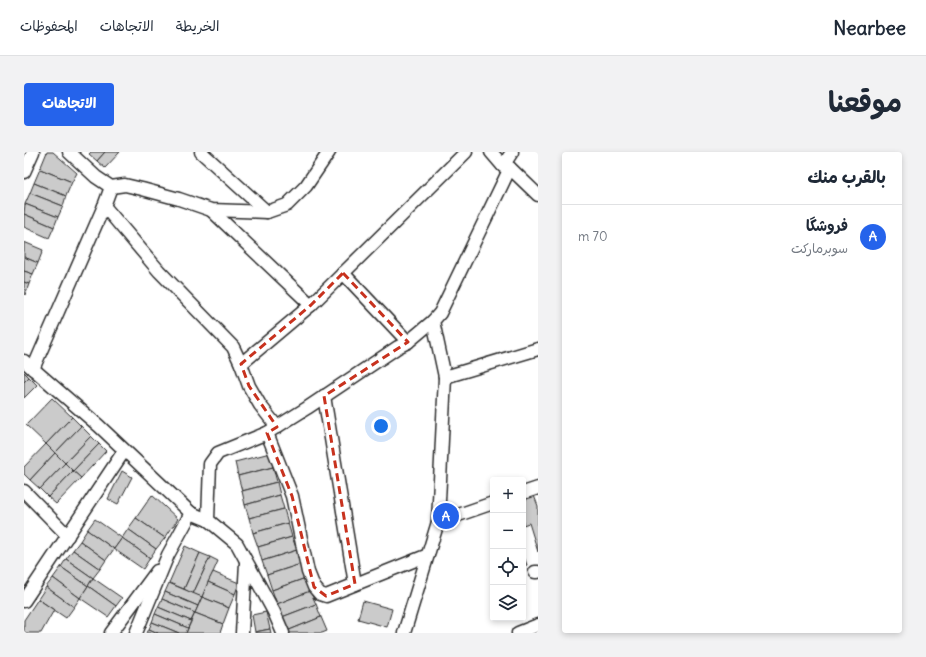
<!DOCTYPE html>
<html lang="ar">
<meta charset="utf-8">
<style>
:root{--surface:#fff;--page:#f2f2f3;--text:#1f2937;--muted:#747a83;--line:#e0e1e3;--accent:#2563eb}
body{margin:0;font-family:Delius,"Playpen Sans Arabic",sans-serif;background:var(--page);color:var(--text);direction:rtl}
.controls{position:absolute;right:12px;bottom:12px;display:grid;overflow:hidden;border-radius:4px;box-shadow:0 2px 6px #0003}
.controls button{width:36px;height:36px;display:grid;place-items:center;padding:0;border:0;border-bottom:1px solid var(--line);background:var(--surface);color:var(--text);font:20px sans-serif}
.you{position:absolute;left:357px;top:274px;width:14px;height:14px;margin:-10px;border:3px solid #fff;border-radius:50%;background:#1a73e8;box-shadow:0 0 0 6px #1a73e833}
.badge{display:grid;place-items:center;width:26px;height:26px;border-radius:50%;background:var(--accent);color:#fff;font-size:13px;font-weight:700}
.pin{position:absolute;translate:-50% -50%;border:2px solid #fff;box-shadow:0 1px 4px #0006}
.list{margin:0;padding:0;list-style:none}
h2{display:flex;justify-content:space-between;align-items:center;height:52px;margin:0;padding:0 16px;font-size:17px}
h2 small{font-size:13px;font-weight:400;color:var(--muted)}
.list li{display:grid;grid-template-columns:26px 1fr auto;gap:12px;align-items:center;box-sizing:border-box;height:64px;padding:0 16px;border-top:1px solid var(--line)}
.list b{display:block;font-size:15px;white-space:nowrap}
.list p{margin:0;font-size:13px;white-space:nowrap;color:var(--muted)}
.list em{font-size:13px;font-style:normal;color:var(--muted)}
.icon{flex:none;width:22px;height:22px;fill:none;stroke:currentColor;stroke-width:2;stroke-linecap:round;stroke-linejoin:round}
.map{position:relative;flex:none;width:514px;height:481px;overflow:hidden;direction:ltr;border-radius:4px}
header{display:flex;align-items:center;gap:24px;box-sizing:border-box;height:56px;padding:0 20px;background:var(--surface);border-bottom:1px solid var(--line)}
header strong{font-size:19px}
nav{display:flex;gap:22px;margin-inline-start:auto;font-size:14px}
.intro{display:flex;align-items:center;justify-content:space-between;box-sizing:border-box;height:96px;padding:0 24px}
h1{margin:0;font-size:28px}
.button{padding:10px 18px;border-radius:4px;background:var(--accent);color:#fff;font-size:14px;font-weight:700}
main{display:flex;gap:24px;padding:0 24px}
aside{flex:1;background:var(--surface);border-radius:4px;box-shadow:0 2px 6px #0003}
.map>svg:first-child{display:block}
</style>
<header>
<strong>Nearbee</strong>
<nav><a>الخريطة</a><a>الاتجاهات</a><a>المحفوظات</a></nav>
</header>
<div class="intro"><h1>موقعنا</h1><a class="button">الاتجاهات</a></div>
<main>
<aside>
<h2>بالقرب منك<small></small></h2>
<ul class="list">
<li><span class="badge">A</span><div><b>فروشگا</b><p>سوبرماركت</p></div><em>70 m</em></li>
</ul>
</aside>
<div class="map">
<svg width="514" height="481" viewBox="0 0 514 481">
<rect width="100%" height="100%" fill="#fff"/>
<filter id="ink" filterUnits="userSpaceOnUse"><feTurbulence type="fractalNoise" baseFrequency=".025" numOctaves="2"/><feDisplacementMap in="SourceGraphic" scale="8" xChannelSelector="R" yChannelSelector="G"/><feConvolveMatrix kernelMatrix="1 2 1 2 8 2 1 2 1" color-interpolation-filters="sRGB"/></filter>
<g filter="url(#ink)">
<!-- building -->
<g fill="#cbcbcb" stroke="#2b2b2b">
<polygon points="23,0 29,0 53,21 48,30 16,17"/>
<polygon points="67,0 81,0 73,9 65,2"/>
<polygon points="81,0 96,0 81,16 73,9"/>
<polygon points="16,17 48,30 42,44 10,31"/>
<polygon points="10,31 42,44 39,54 6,41"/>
<polygon points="6,41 39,54 34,65 1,52"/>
<polygon points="1,52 34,65 30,75 0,62"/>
<polygon points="0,62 30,75 25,86 0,75"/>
<polygon points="0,90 19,98 14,111 0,105"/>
<polygon points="0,105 14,111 9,122 0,119"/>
<polygon points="0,119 9,122 5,132 0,130"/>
<polygon points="0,130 5,132 1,143 0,142"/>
<polygon points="0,220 5,225 0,230"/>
<polygon points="5,225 13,233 0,246 0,230"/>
<polygon points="28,246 48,265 22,292 2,273"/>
<polygon points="48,265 57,274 31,301 22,292"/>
<polygon points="57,274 67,284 41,311 31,301"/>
<polygon points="67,284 75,292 49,319 41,311"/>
<polygon points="22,292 31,301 6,328 0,322 0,315"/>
<polygon points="75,292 82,299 57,326 49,319"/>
<polygon points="31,301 41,311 16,337 6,328"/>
<polygon points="246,301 249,315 214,324 211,310"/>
<polygon points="41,311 49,319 24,345 16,337"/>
<polygon points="249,315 253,330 218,339 214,324"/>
<polygon points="49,319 57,326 32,352 24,345"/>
<polygon points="98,319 108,325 94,352 84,347"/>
<polygon points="253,330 256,343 221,353 218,339"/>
<polygon points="509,341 514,354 514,400 505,371 499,373 499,346"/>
<polygon points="128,343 154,367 141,386 112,366"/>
<polygon points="256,343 260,357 225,366 221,353"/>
<polygon points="260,357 264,371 229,381 225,366"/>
<polygon points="112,366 141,386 132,397 104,377"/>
<polygon points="71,367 98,386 90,397 63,378"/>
<polygon points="264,371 268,385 234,395 229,381"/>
<polygon points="104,377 132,397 126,406 98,386"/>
<polygon points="63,378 90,397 82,408 56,389"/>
<polygon points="268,385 273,398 238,409 234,395"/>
<polygon points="98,386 126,406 119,417 90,397"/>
<polygon points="56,389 82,408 76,417 49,398"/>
<polygon points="161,394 176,401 160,437 145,431"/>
<polygon points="49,398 76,417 69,426 42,407"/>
<polygon points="273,398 277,412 243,423 238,409"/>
<polygon points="176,401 186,405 169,442 160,437"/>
<polygon points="499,402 503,413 499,414"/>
<polygon points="186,405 194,409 178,445 169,442"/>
<polygon points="42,407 69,426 64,434 37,415"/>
<polygon points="277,412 282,426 248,438 243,423"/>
<polygon points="37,415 64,434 56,446 29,426"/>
<polygon points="189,420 215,431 211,442 184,430"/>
<polygon points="29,426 56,446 50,455 22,435"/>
<polygon points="69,426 98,446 92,454 64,434"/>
<polygon points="282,426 286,439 253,452 248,438"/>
<polygon points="184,430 211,442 205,456 178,445"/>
<polygon points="145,431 178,445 174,454 141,440"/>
<polygon points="64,434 92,454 84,465 56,446"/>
<polygon points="22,435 50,455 42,466 14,447"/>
<polygon points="286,439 292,452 258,465 253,452"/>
<polygon points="141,440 174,454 171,461 138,447"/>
<polygon points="178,445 205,456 199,472 171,461"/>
<polygon points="14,447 30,458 17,481 0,481 0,468"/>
<polygon points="138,447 171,461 167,469 134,455"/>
<polygon points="339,449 368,457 363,475 334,467"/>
<polygon points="292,452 297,465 263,479 258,465"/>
<polygon points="134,455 167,469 164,476 131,462"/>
<polygon points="242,460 246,477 231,480 228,463"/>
<polygon points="171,461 199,472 196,481 162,481"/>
<polygon points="131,462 164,476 162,481 155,481 128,470"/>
<polygon points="297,465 303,479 298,481 264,481 263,479"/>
<polygon points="128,470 155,481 134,481 125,477"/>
<polygon points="125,477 134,481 123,481"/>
<polygon points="246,477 247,481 231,481 231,480"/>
</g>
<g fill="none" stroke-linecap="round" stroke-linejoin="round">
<defs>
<g id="minor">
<polyline points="45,0 72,25 87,35 101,33 118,37 155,47 187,58 243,60 263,53 282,34 305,0"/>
<polyline points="177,0 243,60"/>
<polyline points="467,0 479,14 486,16 514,43"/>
<polyline points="479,14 488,0"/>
<polyline points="0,20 9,0"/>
<polyline points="80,54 135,119 209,195 217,212 225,234 236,253 253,275"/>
<polyline points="187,58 287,153"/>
<polyline points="319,121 384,190"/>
<polyline points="0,209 75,274 167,361 184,368"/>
<polyline points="217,212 287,153 442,0"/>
<polyline points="9,217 80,54 87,35"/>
<polyline points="421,225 514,197"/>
<polyline points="300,244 331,432"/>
<polyline points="243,281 268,344 284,420 290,435 296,442 302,444 404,403"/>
<polyline points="0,339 44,384"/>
<polyline points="499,341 514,336"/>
<polyline points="414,370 469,351"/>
<polyline points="511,420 514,420"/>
<polyline points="0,449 100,299"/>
<polyline points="87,481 133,419"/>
<polyline points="112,481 144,403 167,361"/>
<polyline points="218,481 222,411"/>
<polyline points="259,481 250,460 213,392 184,368 186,312 194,301 243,281 283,256 374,195 384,190 409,169"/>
<polyline points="380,481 414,370 421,225 409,169 416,161 486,16"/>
<polyline points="494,481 514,473"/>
</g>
</defs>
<!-- minor casing -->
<use href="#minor" stroke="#2b2b2b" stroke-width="15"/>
<!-- minor -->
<use href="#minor" stroke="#fff" stroke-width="12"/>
</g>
</g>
<!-- marked area -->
<path fill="none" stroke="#c8321e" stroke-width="3" stroke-dasharray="8 5" stroke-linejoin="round" d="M 319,121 L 384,190 L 300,244 L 331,432 L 302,444 L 290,435 L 268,344 L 243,281 L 253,275 L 225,234 L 217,212 L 287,153 Z"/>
</svg>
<div class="controls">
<button>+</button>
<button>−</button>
<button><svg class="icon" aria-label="locate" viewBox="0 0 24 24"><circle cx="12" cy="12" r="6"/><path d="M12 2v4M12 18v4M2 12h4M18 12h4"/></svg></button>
<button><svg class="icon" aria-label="layers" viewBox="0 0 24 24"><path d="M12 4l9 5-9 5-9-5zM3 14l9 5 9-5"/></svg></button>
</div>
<div class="you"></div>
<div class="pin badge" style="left:422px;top:364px">A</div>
</div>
</main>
